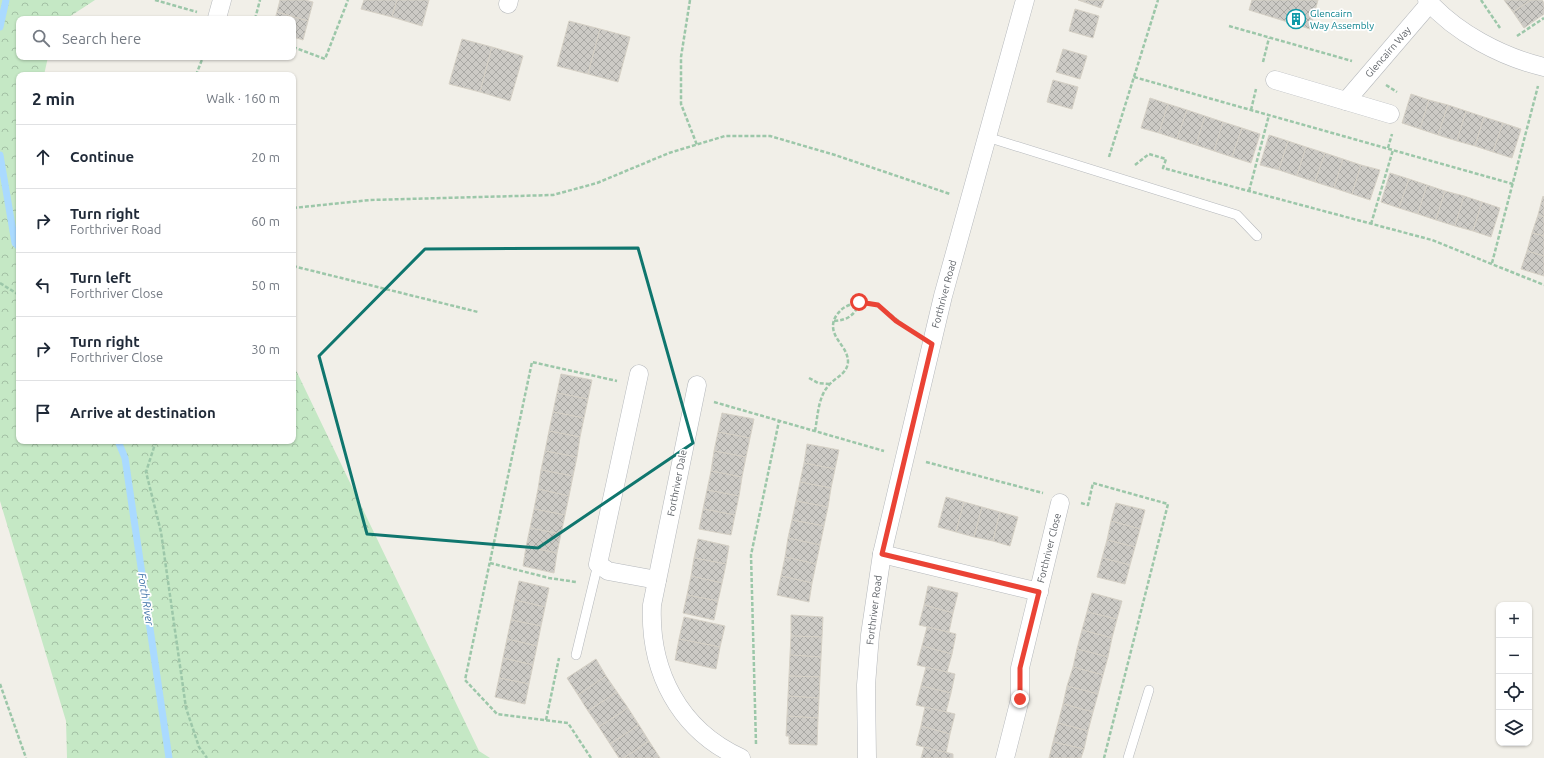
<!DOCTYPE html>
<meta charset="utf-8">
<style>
:root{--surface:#fff;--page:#f2f2f3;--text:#1f2937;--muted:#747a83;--line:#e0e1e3}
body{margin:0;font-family:Ubuntu,sans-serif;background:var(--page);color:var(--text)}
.controls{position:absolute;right:12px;bottom:12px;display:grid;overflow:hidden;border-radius:8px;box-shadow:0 1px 3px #0004}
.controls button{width:36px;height:36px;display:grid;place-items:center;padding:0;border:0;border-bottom:1px solid var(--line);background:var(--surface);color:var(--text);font:20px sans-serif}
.stop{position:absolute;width:12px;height:12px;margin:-9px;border:3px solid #ea4335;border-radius:50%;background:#fff}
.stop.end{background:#ea4335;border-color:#fff;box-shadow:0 1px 4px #0008}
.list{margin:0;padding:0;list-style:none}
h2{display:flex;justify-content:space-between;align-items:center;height:52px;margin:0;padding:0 16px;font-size:17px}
h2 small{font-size:13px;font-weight:400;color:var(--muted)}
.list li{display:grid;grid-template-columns:26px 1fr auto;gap:12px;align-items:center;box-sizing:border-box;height:64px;padding:0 16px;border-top:1px solid var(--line)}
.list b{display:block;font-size:15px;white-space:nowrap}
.list p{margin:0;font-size:13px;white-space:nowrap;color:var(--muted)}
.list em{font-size:13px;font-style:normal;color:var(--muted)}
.icon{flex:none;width:22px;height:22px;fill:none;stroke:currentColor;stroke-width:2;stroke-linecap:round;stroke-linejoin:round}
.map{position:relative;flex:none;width:1544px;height:758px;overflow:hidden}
.search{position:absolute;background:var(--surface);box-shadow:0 1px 3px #0004;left:16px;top:16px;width:280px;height:44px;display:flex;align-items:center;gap:10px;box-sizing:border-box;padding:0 14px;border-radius:8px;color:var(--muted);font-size:15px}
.panel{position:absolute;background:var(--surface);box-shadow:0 1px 3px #0004;left:16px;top:72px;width:280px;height:372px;border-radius:8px}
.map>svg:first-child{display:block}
</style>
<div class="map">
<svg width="1544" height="758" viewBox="0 0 1544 758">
<defs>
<pattern id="forest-crowns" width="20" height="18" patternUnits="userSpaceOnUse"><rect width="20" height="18" fill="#c5e8c5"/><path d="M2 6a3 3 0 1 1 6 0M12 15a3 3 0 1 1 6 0" fill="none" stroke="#a3c0a4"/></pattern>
<pattern id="building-cross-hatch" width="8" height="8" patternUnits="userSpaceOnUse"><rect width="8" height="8" fill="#cccac5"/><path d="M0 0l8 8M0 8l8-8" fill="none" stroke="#a9a8a4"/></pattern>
</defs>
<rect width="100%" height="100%" fill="#f1efe8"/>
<!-- forest -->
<polygon fill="url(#forest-crowns)" points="0,0 95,0 66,19 19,19 19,57 48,57 44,75 19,75 19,441 293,441 293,364 479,751 490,758 67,758 66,721 0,501"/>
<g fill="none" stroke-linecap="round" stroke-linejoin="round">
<!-- stream -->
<g stroke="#aadaff" stroke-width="7">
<polyline points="0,27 6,0"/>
<polyline points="0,155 15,243 19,247"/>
<polyline points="118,441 125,458 169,758"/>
</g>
</g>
<!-- building -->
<g fill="url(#building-cross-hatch)" stroke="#d6d1c6">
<polygon points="280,0 305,0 313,2 308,21 277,12"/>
<polygon points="364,0 397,0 392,17 361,9"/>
<polygon points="397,0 429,0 422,26 392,17"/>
<polygon points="1078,0 1104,0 1101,8"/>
<polygon points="1252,0 1318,0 1310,29 1249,10"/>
<polygon points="1504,0 1531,0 1513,12"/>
<polygon points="1531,0 1542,0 1544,3 1544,14 1524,28 1513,12"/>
<polygon points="1075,9 1099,16 1093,38 1069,31"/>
<polygon points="277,12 308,21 303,40 293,37 293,19 275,19"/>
<polygon points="569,21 600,29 588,74 557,66"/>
<polygon points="600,29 630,37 618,82 588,74"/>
<polygon points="462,39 492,47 480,92 449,84"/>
<polygon points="492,47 523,56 510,101 480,92"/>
<polygon points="1063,49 1087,56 1080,79 1056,72"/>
<polygon points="1053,80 1078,87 1072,109 1047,102"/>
<polygon points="1411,94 1429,100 1420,129 1402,123"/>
<polygon points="1150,98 1168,104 1159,133 1141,128"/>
<polygon points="1429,100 1448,105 1438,135 1420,129"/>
<polygon points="1168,104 1187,110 1177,139 1159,133"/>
<polygon points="1448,105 1466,111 1457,141 1438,135"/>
<polygon points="1187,110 1205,116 1196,145 1177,139"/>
<polygon points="1466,111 1484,117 1475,146 1457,141"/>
<polygon points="1205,116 1223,122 1214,151 1196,145"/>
<polygon points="1484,117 1503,123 1493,152 1475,146"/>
<polygon points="1223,122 1242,128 1232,157 1214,151"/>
<polygon points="1503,123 1521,129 1512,158 1493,152"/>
<polygon points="1242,128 1260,134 1251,163 1232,157"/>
<polygon points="1269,135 1288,141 1279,170 1260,165"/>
<polygon points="1288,141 1306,147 1297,176 1279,170"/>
<polygon points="1306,147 1325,153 1315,182 1297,176"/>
<polygon points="1325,153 1343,159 1334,188 1315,182"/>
<polygon points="1343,159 1361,165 1352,194 1334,188"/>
<polygon points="1361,165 1380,170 1370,200 1352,194"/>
<polygon points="1390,173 1409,179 1399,208 1381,202"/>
<polygon points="1409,179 1427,185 1418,214 1399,208"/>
<polygon points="1427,185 1445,191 1436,220 1418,214"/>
<polygon points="1445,191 1464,196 1455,226 1436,220"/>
<polygon points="1464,196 1482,202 1473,231 1455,226"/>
<polygon points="1543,196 1544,197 1544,217 1538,215"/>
<polygon points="1482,202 1500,208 1491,237 1473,231"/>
<polygon points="1538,215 1544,217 1544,236 1532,233"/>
<polygon points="1532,233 1544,236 1544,256 1527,251"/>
<polygon points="1527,251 1544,256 1544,276 1521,269"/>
<polygon points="561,374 592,380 588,399 557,393"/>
<polygon points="557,393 588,399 584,418 553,412"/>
<polygon points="553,412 584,418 580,437 549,431"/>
<polygon points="722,413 754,419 750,438 718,432"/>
<polygon points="549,431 580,437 577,457 545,451"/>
<polygon points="718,432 750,438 746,457 714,451"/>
<polygon points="807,444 839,450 835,469 804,463"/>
<polygon points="545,451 577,457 573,476 541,470"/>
<polygon points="714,451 746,457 742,477 711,471"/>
<polygon points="804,463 835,469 831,488 800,482"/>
<polygon points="541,470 573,476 569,496 538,489"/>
<polygon points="711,471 742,477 739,496 707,490"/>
<polygon points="800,482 831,488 828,507 796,501"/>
<polygon points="538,489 569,496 565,515 534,509"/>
<polygon points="707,490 739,496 735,515 703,509"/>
<polygon points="946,497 964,502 956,532 938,527"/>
<polygon points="796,501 828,507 824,526 792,520"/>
<polygon points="964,502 982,507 974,537 956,532"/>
<polygon points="1116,503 1145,510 1140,529 1111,521"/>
<polygon points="982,507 1000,512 993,541 974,537"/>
<polygon points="534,509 565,515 561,534 530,528"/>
<polygon points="703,509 735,515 731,535 699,529"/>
<polygon points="1000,512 1018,517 1010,546 993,541"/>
<polygon points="792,520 824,526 820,545 788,538"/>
<polygon points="1111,521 1140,529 1135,547 1107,540"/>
<polygon points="530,528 561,534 557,553 526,547"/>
<polygon points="788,538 820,545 816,564 785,557"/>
<polygon points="698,539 729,546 726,564 694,558"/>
<polygon points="1107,540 1135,547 1130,565 1102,558"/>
<polygon points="526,547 557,553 554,573 523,566"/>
<polygon points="785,557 816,564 812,583 781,576"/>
<polygon points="694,558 726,564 722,583 691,576"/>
<polygon points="1102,558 1130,565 1125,584 1097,577"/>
<polygon points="691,576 722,583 718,601 687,595"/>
<polygon points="781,576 812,583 809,602 777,595"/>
<polygon points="519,581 549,588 545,607 515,600"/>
<polygon points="928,586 958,593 953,613 924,605"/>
<polygon points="1092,593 1122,601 1117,619 1087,612"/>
<polygon points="687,595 718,601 714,620 683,613"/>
<polygon points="515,600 545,607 541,626 511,620"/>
<polygon points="924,605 953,613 949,632 919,625"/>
<polygon points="1087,612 1117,619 1112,638 1082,630"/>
<polygon points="791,615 823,617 822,637 791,636"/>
<polygon points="684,617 725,626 720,647 679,639"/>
<polygon points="511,620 541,626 537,646 507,639"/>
<polygon points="927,627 956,634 952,654 922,646"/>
<polygon points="1082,630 1112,638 1108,657 1077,649"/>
<polygon points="791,636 822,637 821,657 790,655"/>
<polygon points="507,639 537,646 533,665 503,658"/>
<polygon points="679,639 720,647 716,669 675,660"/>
<polygon points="922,646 952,654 947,672 917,665"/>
<polygon points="1077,649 1108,657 1103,675 1073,667"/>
<polygon points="790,655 821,657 820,677 789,676"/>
<polygon points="503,658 533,665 529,684 499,678"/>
<polygon points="596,659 606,676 578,695 567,678"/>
<polygon points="926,667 955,674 951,693 921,686"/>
<polygon points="1073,667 1103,675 1098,694 1067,686"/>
<polygon points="606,676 617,692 588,711 578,695"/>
<polygon points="789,676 820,677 819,698 788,696"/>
<polygon points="499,678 529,684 525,704 495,697"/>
<polygon points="921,686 951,693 946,712 916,705"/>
<polygon points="1067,686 1098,694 1093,712 1063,704"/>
<polygon points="617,692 628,708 599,727 588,711"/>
<polygon points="788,696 819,698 818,718 787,716"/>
<polygon points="1063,704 1093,712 1088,731 1058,723"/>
<polygon points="925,707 955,714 950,734 921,726"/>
<polygon points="628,708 639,725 610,744 599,727"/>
<polygon points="787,716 818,718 817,745 789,744 789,736 786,736"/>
<polygon points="1058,723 1088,731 1084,749 1053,742"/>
<polygon points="639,725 649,741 624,758 619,758 610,744"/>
<polygon points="921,726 950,734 946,753 916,745"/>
<polygon points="649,741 660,758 624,758"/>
<polygon points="1053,742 1084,749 1081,758 1049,758"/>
<polygon points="924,747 953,754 953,758 921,758"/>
</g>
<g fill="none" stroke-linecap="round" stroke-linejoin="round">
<defs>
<g id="service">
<polyline points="987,137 1237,215 1257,236"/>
<polyline points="576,655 598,564"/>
<polyline points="1128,758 1149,690"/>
</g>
<g id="minor">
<path d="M 1427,0 C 1456,33 1502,57 1544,67"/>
<polyline points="508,4 509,0"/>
<polyline points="217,18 222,0"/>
<polyline points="1275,80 1390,114"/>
<polyline points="1346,101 1430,3"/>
<polyline points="639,374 598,564 608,571 657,580"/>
<path d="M 697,385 L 652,605 C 649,671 679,730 741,758"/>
<polyline points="882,554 1039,592"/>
<polyline points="867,758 866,685 870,635 882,554 943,296 1025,0"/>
<polyline points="1005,758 1020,699 1020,668 1060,503"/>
</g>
</defs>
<!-- service casing -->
<use href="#service" stroke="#b5b8bc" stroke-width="10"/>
<!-- minor casing -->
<use href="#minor" stroke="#b5b8bc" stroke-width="19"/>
<!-- path -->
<g stroke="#9cc7a9" stroke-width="2.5" stroke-dasharray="4 2" stroke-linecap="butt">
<polyline points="155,0 197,12"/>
<polyline points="690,0 681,57 681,104 697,145"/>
<polyline points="1481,0 1500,28"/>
<polyline points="255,19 260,0"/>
<polyline points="1229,26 1352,61"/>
<polyline points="1517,36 1544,18"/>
<polyline points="293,47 325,59 348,0"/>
<polyline points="1263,62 1269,38"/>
<polyline points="196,75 203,57"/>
<polyline points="1134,77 1513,184"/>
<polyline points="1386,85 1397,92"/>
<polyline points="1251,110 1256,89"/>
<polyline points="1388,148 1392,134"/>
<polyline points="1109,157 1158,0"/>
<polyline points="1135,165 1149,154 1166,159 1163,168 1432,240 1544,285"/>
<polyline points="1249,191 1269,115"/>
<polyline points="293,208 370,200 553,195 597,183 669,153 725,136 770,136 835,155 950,194"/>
<polyline points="1371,224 1393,150"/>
<polyline points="1492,263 1538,86"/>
<polyline points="293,266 478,312"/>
<polyline points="0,283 19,295"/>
<path d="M 834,321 C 848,320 855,315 859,303"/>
<polyline points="809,378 818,383 830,384"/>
<polyline points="714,402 884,451"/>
<path d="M 815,431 C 818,415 818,397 829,385 C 836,377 847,374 848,362 C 848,347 833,340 833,326 C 833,319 837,314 841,310 C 849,302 868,300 878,306 C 889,312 901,324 913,332"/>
<polyline points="156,441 146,472 161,532 186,708 199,747 207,758"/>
<polyline points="926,462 1043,493"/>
<polyline points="1081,503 1088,505 1093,483 1168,504 1104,758"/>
<polyline points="490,563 549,578 576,582"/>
<polyline points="0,684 26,758"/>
<polyline points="546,720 559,658"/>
<polyline points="756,744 751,555 779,421"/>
<polyline points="591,758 568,723 497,714 465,680 532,362 617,381"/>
</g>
<!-- service -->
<use href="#service" stroke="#fff" stroke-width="9"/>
<!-- minor -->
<use href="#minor" stroke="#fff" stroke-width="18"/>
</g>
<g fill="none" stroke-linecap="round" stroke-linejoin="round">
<!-- route -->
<polyline stroke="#ea4335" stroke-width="5" points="859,302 878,305 896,321 932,344 882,554 1039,592 1020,668 1020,699"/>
</g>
<!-- marked area -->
<path fill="none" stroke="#0f766e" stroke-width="3" stroke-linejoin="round" d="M 638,248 L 693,443 L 538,548 L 367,534 L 319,356 L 425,249 Z"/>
<!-- icons -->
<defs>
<symbol id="building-ring" viewBox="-11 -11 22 22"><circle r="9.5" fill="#fff" stroke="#0f9aa8" stroke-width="1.5"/><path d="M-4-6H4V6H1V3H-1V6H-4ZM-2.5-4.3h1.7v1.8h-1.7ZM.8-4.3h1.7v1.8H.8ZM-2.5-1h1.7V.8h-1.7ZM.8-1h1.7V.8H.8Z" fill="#0f9aa8"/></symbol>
</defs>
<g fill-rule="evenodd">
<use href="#building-ring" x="1285" y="8" width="22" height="22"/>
</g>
<g text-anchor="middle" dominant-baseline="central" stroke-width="3.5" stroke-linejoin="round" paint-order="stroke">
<!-- culture labels -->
<g font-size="10" fill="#0d838f" stroke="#fff" text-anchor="start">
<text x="1310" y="13">Glencairn<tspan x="1310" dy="12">Way Assembly</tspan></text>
</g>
<!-- street labels -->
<g font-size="10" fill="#5f6368" stroke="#fff">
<text transform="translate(1388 52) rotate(-49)">Glencairn Way</text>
<text transform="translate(944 294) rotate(-75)">Forthriver Road</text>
<text transform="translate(677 483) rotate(-79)">Forthriver Dale</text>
<text transform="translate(1049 548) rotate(-76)">Forthriver Close</text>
<text transform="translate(874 610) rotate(-83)">Forthriver Road</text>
</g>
<!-- water labels -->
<g font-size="11" font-style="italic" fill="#4174aa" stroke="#fff">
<text transform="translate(146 599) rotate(81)">Forth River</text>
</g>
</g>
</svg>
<div class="controls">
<button>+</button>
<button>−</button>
<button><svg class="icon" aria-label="locate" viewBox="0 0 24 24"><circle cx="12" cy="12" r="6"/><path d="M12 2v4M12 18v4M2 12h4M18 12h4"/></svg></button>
<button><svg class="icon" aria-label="layers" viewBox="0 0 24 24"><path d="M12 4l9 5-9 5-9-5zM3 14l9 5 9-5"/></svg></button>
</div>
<div class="stop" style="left:859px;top:302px"></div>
<div class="stop end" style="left:1020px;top:699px"></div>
<div class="search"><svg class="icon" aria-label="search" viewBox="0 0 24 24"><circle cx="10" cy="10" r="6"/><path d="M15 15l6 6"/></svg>Search here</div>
<section class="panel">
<h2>2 min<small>Walk · 160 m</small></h2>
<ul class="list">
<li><svg class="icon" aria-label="ahead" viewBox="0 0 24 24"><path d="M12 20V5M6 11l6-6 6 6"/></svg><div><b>Continue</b></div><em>20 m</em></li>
<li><svg class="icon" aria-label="right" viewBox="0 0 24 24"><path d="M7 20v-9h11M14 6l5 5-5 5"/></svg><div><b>Turn right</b><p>Forthriver Road</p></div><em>60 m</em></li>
<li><svg class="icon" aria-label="left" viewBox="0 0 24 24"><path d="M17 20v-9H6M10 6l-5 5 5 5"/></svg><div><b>Turn left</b><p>Forthriver Close</p></div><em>50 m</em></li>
<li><svg class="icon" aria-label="right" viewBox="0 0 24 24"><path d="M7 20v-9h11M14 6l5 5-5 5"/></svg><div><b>Turn right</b><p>Forthriver Close</p></div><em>30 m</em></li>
<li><svg class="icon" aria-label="arrive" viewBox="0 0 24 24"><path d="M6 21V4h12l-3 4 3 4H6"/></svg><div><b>Arrive at destination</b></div></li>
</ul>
</section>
</div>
